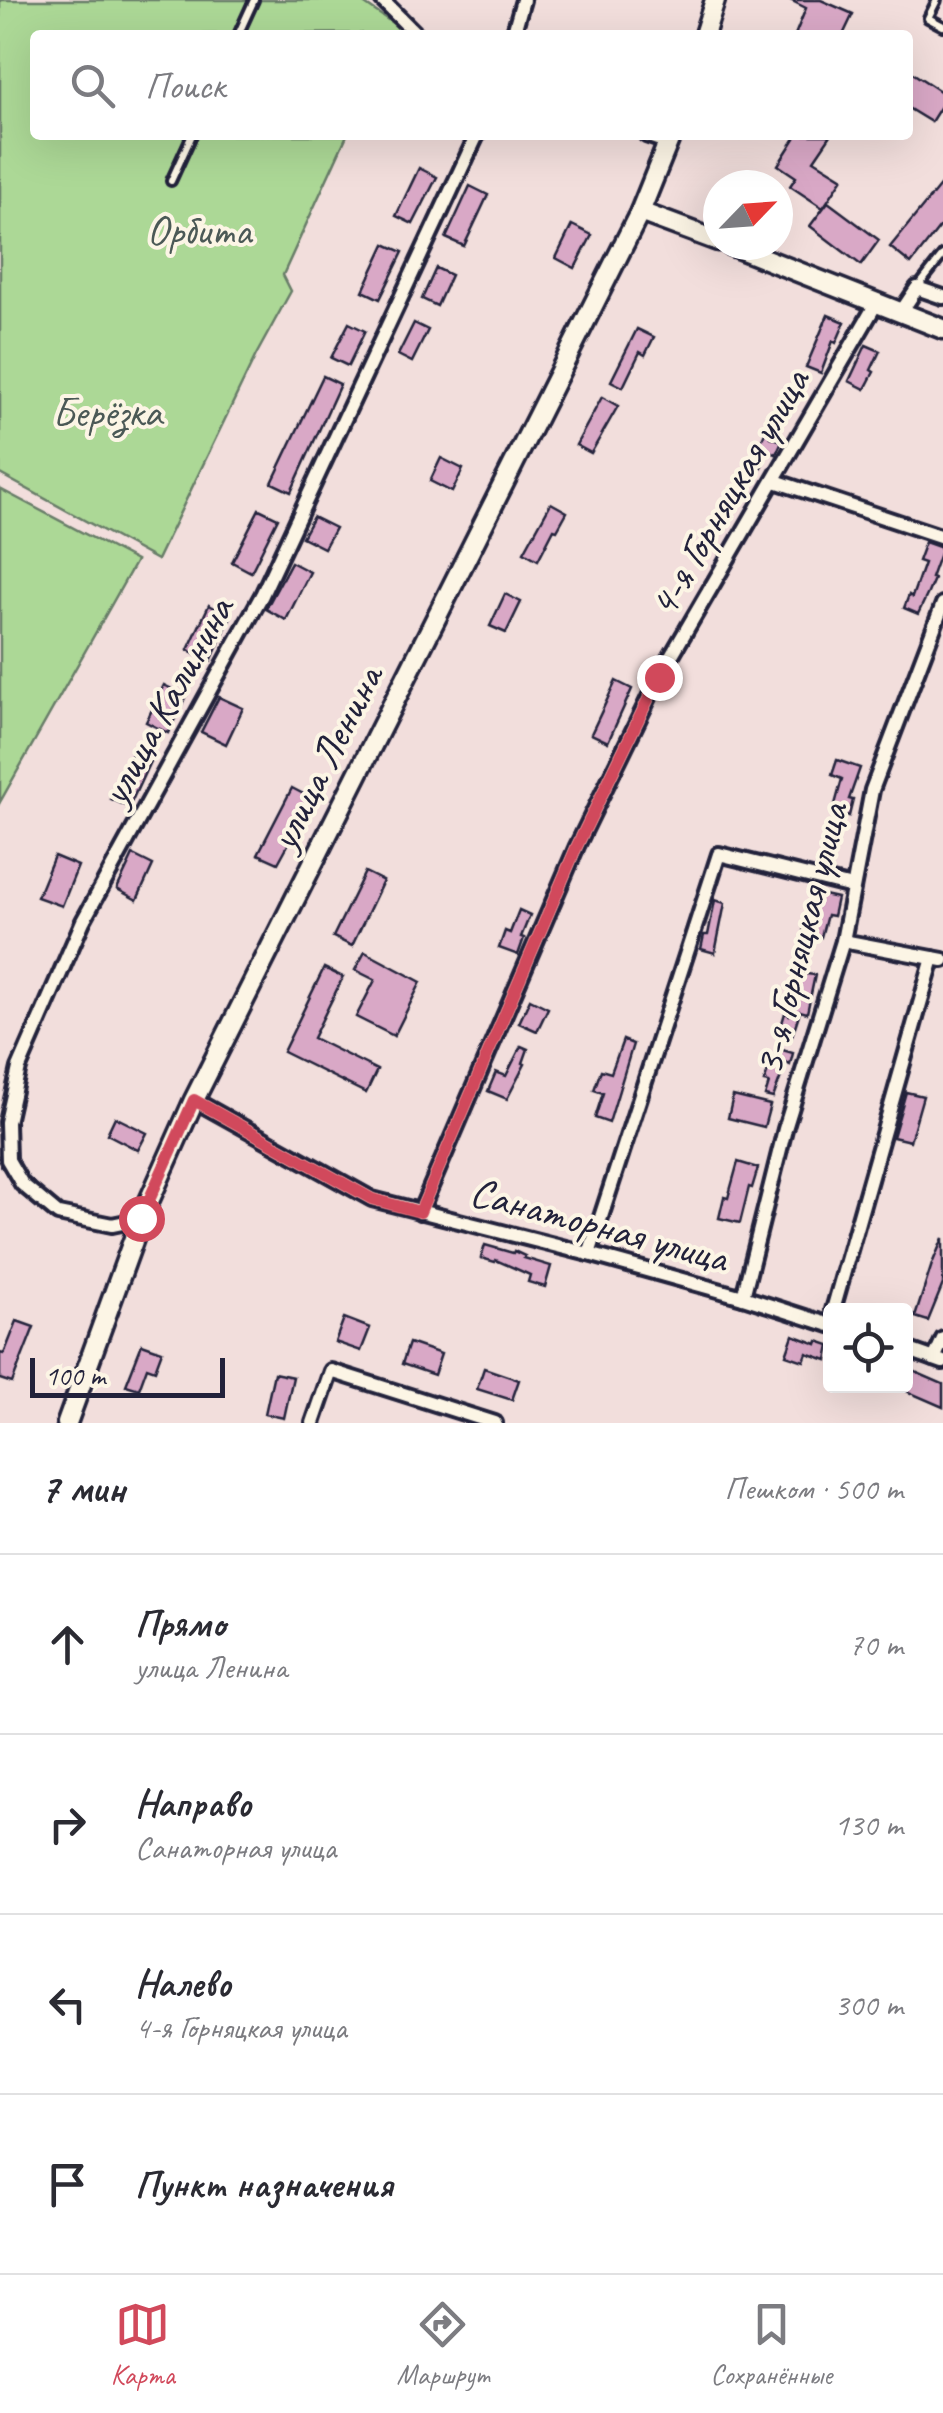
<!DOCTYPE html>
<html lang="ru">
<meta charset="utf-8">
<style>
:root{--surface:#fff;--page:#f2f2f3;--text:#2b2b33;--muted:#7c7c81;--line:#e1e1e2;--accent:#d1495b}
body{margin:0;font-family:Caveat,sans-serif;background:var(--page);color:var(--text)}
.controls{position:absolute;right:30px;bottom:30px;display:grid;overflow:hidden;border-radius:10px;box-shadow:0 10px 40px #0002}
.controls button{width:90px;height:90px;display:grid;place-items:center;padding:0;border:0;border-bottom:2px solid var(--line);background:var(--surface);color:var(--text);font:50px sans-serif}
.compass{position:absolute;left:703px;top:170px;width:90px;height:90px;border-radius:50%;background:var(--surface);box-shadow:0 10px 40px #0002;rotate:65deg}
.scale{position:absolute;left:30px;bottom:25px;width:195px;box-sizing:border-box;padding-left:10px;border:5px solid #22223b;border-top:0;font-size:28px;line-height:35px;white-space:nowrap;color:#22223b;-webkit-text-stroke:8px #fcf5e5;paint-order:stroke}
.stop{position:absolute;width:30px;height:30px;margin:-22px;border:8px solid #d1495b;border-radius:50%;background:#fff}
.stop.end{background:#d1495b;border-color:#fff;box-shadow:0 2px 10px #0008}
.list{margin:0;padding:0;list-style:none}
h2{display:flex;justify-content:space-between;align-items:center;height:130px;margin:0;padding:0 40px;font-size:42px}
h2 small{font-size:32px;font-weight:400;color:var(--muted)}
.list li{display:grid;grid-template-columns:65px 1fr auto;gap:30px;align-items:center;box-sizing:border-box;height:180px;padding:0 40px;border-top:2px solid var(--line)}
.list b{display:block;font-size:38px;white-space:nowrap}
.list p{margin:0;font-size:32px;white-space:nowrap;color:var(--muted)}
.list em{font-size:32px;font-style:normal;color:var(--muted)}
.icon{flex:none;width:55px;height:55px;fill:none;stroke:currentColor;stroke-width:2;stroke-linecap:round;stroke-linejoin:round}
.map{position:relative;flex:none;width:943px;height:1423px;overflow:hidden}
.search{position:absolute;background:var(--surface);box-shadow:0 10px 40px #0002;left:30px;right:30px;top:30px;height:110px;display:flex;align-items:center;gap:25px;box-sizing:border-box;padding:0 35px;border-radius:10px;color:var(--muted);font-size:38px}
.sheet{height:850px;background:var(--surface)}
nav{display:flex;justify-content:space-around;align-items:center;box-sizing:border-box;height:140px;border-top:2px solid var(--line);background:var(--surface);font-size:28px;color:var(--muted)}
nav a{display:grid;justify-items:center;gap:5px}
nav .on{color:var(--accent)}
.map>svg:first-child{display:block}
</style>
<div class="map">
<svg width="943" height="1423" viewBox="0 0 943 1423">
<rect width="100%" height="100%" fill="#f2dedc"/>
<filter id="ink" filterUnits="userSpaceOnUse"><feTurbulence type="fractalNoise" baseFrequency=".01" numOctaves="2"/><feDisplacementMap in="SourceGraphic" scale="20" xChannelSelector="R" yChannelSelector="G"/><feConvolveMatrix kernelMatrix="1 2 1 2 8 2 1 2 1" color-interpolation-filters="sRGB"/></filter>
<g filter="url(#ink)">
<!-- green -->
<g fill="#acd896" stroke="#677d68" stroke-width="2.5">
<polygon points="0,0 359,0 407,33 35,35 35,135 347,135 283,275 291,291 256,355 157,560 0,474"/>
<polygon points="0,489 136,561 0,802"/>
</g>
<!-- building -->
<g fill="#d9a8c6" stroke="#22223b" stroke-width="2.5">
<polygon points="790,0 821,0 853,14 843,35 795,35 806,8"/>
<polygon points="908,70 943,93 943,103 931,122 908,108"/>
<polygon points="797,135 831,135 814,160 843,178 823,208 790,186 796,177 778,165"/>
<polygon points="419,168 437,177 413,224 396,216"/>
<polygon points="943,182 943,223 911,264 890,247"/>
<polygon points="470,186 488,195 464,246 446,238"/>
<polygon points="828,202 879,240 861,265 810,226"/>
<polygon points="572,225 592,235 575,268 556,258"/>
<polygon points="385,244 403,252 380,299 363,291"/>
<polygon points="436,268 451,275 437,306 422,299"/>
<polygon points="828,315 845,322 836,343 833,341 821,373 806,367"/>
<polygon points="349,323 365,331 348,366 331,358"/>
<polygon points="414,323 428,330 412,362 398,355"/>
<polygon points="637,329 654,337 645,355 640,352 623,387 611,381"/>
<polygon points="866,345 880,351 871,370 874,372 865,389 849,381"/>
<polygon points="323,376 340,384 291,492 272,483"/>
<polygon points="602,397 618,406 591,453 576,445"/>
<polygon points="766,430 773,432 771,437 782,441 776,454 767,450 761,468 750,466"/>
<polygon points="441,458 463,469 452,492 430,481"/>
<polygon points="551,503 567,512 557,530 554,529 538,560 524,552"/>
<polygon points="259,509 278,518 251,572 232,562"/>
<polygon points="313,517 335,528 324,548 302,537"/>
<polygon points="925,542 942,548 931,578 934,579 928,593 918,614 904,608 909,595 912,597 924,563 918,561"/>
<polygon points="291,562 310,572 286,620 266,609"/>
<polygon points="505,594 521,602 506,633 490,626"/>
<polygon points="209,605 231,616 211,661 188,650"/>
<polygon points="616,681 632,689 608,742 591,734"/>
<polygon points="164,685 186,696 168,733 146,722"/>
<polygon points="219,697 243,708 226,744 201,732"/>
<polygon points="135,748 153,755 129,807 111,799"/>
<polygon points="837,760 860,768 849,799 853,800 849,816 833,812 842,779 832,775"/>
<polygon points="292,788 313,799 278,863 258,854"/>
<polygon points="133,855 153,865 137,900 117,889"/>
<polygon points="54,856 78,866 62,906 37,897"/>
<polygon points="365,872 383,881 352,946 333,937"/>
<polygon points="819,894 837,898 833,916 827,915 821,937 803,932 807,917 812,919"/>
<polygon points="715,900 725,903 715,953 701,949 704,935 708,935"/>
<polygon points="519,910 530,915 521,937 524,938 518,955 499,948 505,931 510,933"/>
<polygon points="365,952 421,982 394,1036 356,1017 375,980 355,970"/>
<polygon points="324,968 343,977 313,1038 377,1070 366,1093 283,1052"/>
<polygon points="798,973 815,975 807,1013 800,1011 791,1039 784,1037 786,1031 780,1030 785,1013 789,1015 792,998 795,998"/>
<polygon points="530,999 548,1008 537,1031 519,1023"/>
<polygon points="623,1040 633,1044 609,1123 595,1118 603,1093 594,1090 601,1070 611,1073"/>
<polygon points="521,1046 528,1049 523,1063 525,1064 507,1099 488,1091 496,1072 506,1076"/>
<polygon points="779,1049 793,1053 790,1065 786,1063 773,1098 765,1096 769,1083 764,1082 769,1068 773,1070"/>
<polygon points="906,1092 923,1096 910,1141 893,1137"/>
<polygon points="733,1096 770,1105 764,1127 728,1118"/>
<polygon points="115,1117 147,1133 138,1150 107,1134"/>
<polygon points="738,1162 758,1168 752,1188 749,1187 740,1223 719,1218 724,1197 728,1198"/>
<polygon points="943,1238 943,1284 928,1321 915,1317 932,1264"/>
<polygon points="485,1245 513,1253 514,1251 525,1256 524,1258 551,1266 545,1287 528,1282 530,1275 496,1260 495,1262 481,1258"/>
<polygon points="344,1318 370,1328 361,1351 335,1342"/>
<polygon points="17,1321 34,1327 12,1383 0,1379 0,1353 4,1354"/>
<polygon points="793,1335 817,1344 818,1341 830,1345 827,1360 807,1353 804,1361 786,1355"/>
<polygon points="409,1343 441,1354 434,1375 402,1364"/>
<polygon points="142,1344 162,1351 155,1370 147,1367 139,1389 126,1385"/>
<polygon points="484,1368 519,1380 512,1400 477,1389"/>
<polygon points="906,1368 943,1384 943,1407 906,1391"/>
<polygon points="274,1373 293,1377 284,1418 265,1414"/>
</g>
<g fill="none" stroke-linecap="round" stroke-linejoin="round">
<defs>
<g id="lane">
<polyline points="937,0 928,18 943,26"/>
<polyline points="238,35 254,0"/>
<polyline points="171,181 192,135"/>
<polyline points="918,287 943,255"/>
</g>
<g id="street">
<polyline points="382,0 417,35"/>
<polyline points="513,35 523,0"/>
<polyline points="646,135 669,143"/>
<polyline points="901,312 917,288 943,297"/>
<polyline points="775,481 943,537"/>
<polyline points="843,941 943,960"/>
<polyline points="194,1100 372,1199 589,1254 743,1297 830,1325"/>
<polyline points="420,1212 577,846 659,677 877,302"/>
<polyline points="141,1219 112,1225 58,1214 22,1184 8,1160 7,1122 19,1068 83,921 262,595 477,135"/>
<polyline points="589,1254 719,854 852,887"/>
<polyline points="743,1297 785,1129 843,941 872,790 943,604"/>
<polyline points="833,1310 933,958"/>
<polyline points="906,1349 943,1362"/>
<polyline points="934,1359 943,1339"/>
<polyline points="313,1423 331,1371 495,1423"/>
</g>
<g id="secondary">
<polyline points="704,35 715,0"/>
<polyline points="640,212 718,241"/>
<polyline points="730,245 943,329"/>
<polyline points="67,1423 141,1219 194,1100 640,212 671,135"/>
</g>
</defs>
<!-- lane casing -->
<use href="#lane" stroke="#22223b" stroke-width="14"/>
<!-- street casing -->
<use href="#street" stroke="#22223b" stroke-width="20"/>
<!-- secondary casing -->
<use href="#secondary" stroke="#22223b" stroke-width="25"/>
<!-- lane -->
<use href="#lane" stroke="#fcf5e5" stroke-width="6"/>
<!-- street -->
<use href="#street" stroke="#fcf5e5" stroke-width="12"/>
<!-- secondary -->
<use href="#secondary" stroke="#fcf5e5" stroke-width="18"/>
</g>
</g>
<g fill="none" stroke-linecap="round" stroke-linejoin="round" filter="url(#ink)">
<!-- route -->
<polyline stroke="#d1495b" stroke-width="12" points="141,1218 194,1100 372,1199 420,1212 577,846 659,677"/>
</g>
<g text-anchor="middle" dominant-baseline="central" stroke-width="8" stroke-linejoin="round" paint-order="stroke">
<!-- park labels -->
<g font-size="42" fill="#4b5956" stroke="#fcf5e5">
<text x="199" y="230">Орбита</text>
<text x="107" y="412">Берёзка</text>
</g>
<!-- street labels -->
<g font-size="42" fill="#22223b" stroke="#fcf5e5">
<text transform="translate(729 493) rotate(-60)">4-я Горняцкая улица</text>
<text transform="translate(167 701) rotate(-61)">улица Калинина</text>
<text transform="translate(326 758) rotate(-63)">улица Ленина</text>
<text transform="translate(801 939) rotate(-76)">3-я Горняцкая улица</text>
<text transform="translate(599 1225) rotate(15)">Санаторная улица</text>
</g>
</g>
</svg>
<div class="controls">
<button><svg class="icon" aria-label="locate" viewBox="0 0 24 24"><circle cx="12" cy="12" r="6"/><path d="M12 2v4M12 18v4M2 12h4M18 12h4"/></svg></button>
</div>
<svg class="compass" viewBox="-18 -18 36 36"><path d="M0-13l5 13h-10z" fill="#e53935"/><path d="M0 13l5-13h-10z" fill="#7c7c81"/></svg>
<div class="scale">100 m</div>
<div class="stop" style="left:141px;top:1218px"></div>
<div class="stop end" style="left:659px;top:677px"></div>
<div class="search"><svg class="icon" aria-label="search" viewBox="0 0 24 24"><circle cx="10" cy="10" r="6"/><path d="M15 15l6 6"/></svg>Поиск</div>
</div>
<section class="sheet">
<h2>7 мин<small>Пешком · 500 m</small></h2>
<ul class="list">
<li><svg class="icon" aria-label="ahead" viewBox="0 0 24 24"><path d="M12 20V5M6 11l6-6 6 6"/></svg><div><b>Прямо</b><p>улица Ленина</p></div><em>70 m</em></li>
<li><svg class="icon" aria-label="right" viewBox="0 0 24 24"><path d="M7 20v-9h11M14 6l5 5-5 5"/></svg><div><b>Направо</b><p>Санаторная улица</p></div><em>130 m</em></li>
<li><svg class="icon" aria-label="left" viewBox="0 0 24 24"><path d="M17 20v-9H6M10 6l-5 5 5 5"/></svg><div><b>Налево</b><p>4-я Горняцкая улица</p></div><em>300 m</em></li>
<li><svg class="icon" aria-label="arrive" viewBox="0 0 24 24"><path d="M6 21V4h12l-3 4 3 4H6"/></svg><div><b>Пункт назначения</b></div></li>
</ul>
</section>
<nav>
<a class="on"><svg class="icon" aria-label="map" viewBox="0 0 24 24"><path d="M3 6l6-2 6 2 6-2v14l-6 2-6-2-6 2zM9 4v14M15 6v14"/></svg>Карта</a>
<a><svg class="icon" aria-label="directions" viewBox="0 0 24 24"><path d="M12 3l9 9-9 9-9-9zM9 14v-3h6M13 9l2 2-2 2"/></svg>Маршрут</a>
<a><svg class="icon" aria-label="saved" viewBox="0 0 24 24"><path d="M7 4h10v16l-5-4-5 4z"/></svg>Сохранённые</a>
</nav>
